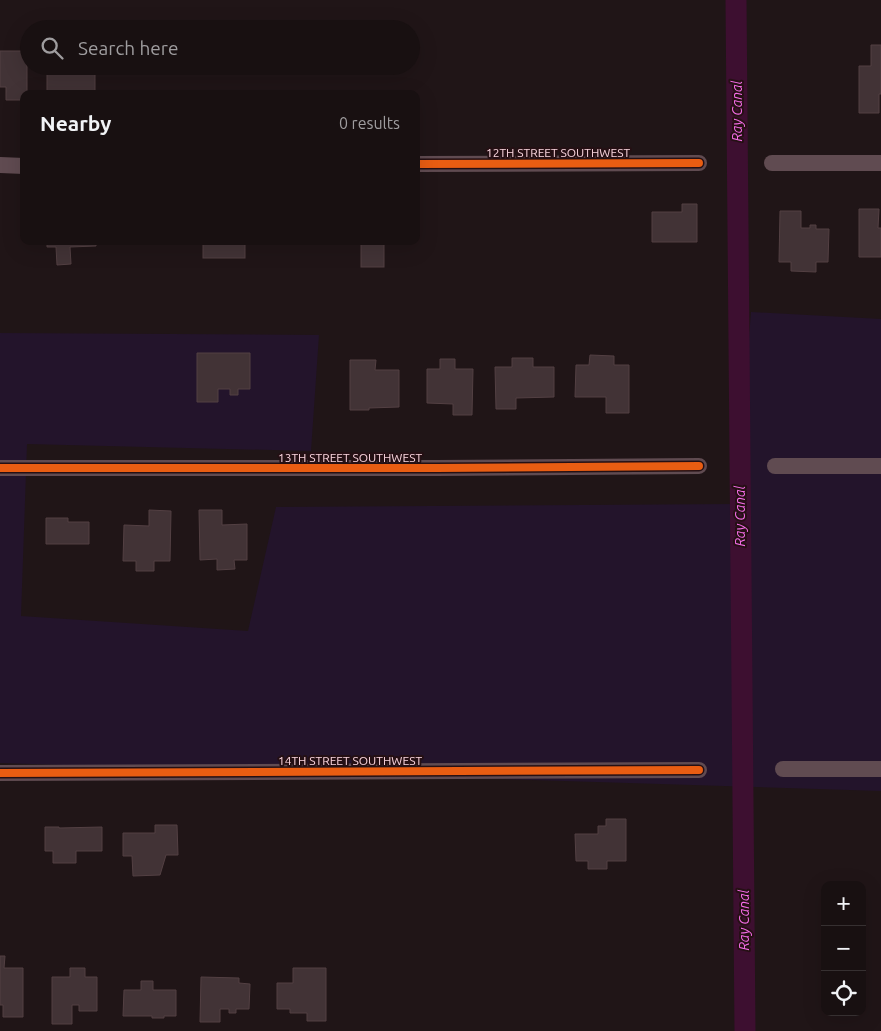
<!DOCTYPE html>
<meta charset="utf-8">
<style>
:root{--surface:#181011;--page:#251e1f;--text:#f1f3f6;--muted:#9f9d9f;--line:#363031}
body{margin:0;font-family:Ubuntu,sans-serif;background:var(--page);color:var(--text)}
.controls{position:absolute;right:15px;bottom:15px;display:grid;overflow:hidden;border-radius:10px;box-shadow:0 5px 20px #0002}
.controls button{width:45px;height:45px;display:grid;place-items:center;padding:0;border:0;border-bottom:1px solid var(--line);background:var(--surface);color:var(--text);font:25px sans-serif}
.list{margin:0;padding:0;list-style:none}
h2{display:flex;justify-content:space-between;align-items:center;height:65px;margin:0;padding:0 20px;font-size:21px}
h2 small{font-size:16px;font-weight:400;color:var(--muted)}
.icon{flex:none;width:28px;height:28px;fill:none;stroke:currentColor;stroke-width:2;stroke-linecap:round;stroke-linejoin:round}
.map{position:relative;flex:none;width:881px;height:1031px;overflow:hidden}
.search{position:absolute;background:var(--surface);box-shadow:0 5px 20px #0002;left:20px;top:20px;width:400px;height:55px;display:flex;align-items:center;gap:12px;box-sizing:border-box;padding:0 18px;border-radius:28px;color:var(--muted);font-size:19px}
.panel{position:absolute;background:var(--surface);box-shadow:0 5px 20px #0002;left:20px;top:90px;width:400px;height:155px;border-radius:10px}
.map>svg:first-child{display:block}
</style>
<div class="map">
<svg width="881" height="1031" viewBox="0 0 881 1031">
<rect width="100%" height="100%" fill="#201517"/>
<!-- green -->
<polygon fill="#23142b" points="751,312 881,319 881,791 0,763 0,333 319,335 311,451 27,444 21,616 248,631 276,507 736,504"/>
<g fill="none" stroke-linecap="round" stroke-linejoin="round">
<!-- canal -->
<polyline stroke="#3d0f30" stroke-width="21" points="736,0 745,1031"/>
</g>
<!-- building -->
<g fill="#423336" stroke="#534043">
<polygon points="871,45 881,45 881,94 879,94 879,113 859,113 859,66 871,66"/>
<polygon points="0,51 27,51 27,94 24,94 24,100 6,100 6,87 0,87"/>
<rect x="47" y="66" width="48" height="28"/>
<polygon points="682,204 697,204 697,242 652,242 652,212 682,212"/>
<polygon points="859,209 879,209 878,228 881,228 881,257 859,257"/>
<polygon points="780,211 801,211 801,228 810,228 810,225 816,225 816,229 829,229 828,262 816,262 816,272 791,271 791,262 779,262"/>
<polygon points="47,241 96,241 96,246 70,247 71,264 57,265 56,247 47,247"/>
<rect x="203" y="241" width="42" height="17"/>
<rect x="361" y="241" width="23" height="26"/>
<polygon points="197,353 250,353 250,389 238,389 238,395 230,395 230,389 218,389 218,402 197,402"/>
<polygon points="590,355 614,356 614,365 629,365 629,413 606,413 606,397 575,397 576,365 589,365"/>
<polygon points="512,358 533,358 533,367 554,367 554,397 516,398 516,409 496,409 495,367 512,367"/>
<polygon points="440,359 455,359 455,369 473,369 472,415 453,415 453,404 427,403 427,369 440,369"/>
<polygon points="350,360 376,360 375,370 399,370 399,407 369,408 369,410 350,410"/>
<polygon points="149,510 171,511 170,561 154,561 154,571 136,571 136,561 123,561 124,525 149,526"/>
<polygon points="199,510 222,510 222,525 247,524 247,560 234,560 235,569 217,570 217,559 200,560"/>
<polygon points="46,518 68,518 68,522 89,522 89,544 46,544"/>
<polygon points="606,819 626,819 626,861 607,861 607,869 588,869 588,861 576,861 575,834 598,834 598,826 606,826"/>
<polygon points="155,825 177,825 178,855 166,855 160,875 133,876 132,856 123,856 123,833 155,833"/>
<polygon points="45,827 59,827 59,828 102,827 102,851 76,851 76,863 53,863 53,851 45,851"/>
<polygon points="0,956 5,956 4,968 23,968 23,1017 3,1017 3,1005 0,1005"/>
<polygon points="70,968 85,968 85,977 97,977 97,1011 79,1011 79,1005 72,1005 72,1024 52,1024 52,977 70,977"/>
<polygon points="293,968 326,968 326,1021 307,1021 307,1013 290,1013 290,1009 277,1009 277,983 293,983"/>
<polygon points="201,977 239,978 239,983 250,984 249,1009 236,1009 236,1013 229,1013 229,1009 220,1009 220,1022 200,1022"/>
<polygon points="141,981 153,981 153,990 176,990 176,1016 164,1016 164,1018 152,1018 152,1016 123,1016 124,990 141,990"/>
</g>
<g fill="none" stroke-linecap="round" stroke-linejoin="round">
<!-- minor -->
<g stroke="#604b51" stroke-width="16">
<polyline points="772,163 881,163"/>
<polyline points="416,164 699,163"/>
<polyline points="0,165 24,166"/>
<polyline points="775,466 881,466"/>
<polyline points="0,468 436,468 699,466"/>
<polyline points="783,769 881,769"/>
<polyline points="0,773 699,770"/>
</g>
<defs>
<g id="cycleway">
<polyline points="416,164 699,163"/>
<polyline points="0,468 436,468 699,466"/>
<polyline points="0,773 699,770"/>
</g>
</defs>
<!-- cycleway casing -->
<use href="#cycleway" stroke="#251014" stroke-width="11"/>
<!-- cycleway -->
<use href="#cycleway" stroke="#e95d12" stroke-width="8"/>
</g>
<g text-anchor="middle" dominant-baseline="central" stroke-width="4" stroke-linejoin="round" paint-order="stroke">
<!-- street labels -->
<g font-size="12" fill="#fcd7e0" stroke="#251014">
<text x="558" y="152">12TH STREET SOUTHWEST</text>
<text x="350" y="457">13TH STREET SOUTHWEST</text>
<text x="350" y="760">14TH STREET SOUTHWEST</text>
</g>
<!-- water labels -->
<g font-size="14" font-style="italic" fill="#f56ce7" stroke="#251014">
<text transform="translate(737 111) rotate(-90)">Ray Canal</text>
<text transform="translate(740 516) rotate(-90)">Ray Canal</text>
<text transform="translate(744 920) rotate(-90)">Ray Canal</text>
</g>
</g>
</svg>
<div class="controls">
<button>+</button>
<button>−</button>
<button><svg class="icon" aria-label="locate" viewBox="0 0 24 24"><circle cx="12" cy="12" r="6"/><path d="M12 2v4M12 18v4M2 12h4M18 12h4"/></svg></button>
</div>
<div class="search"><svg class="icon" aria-label="search" viewBox="0 0 24 24"><circle cx="10" cy="10" r="6"/><path d="M15 15l6 6"/></svg>Search here</div>
<section class="panel">
<h2>Nearby<small>0 results</small></h2>
<ul class="list">
</ul>
</section>
</div>
